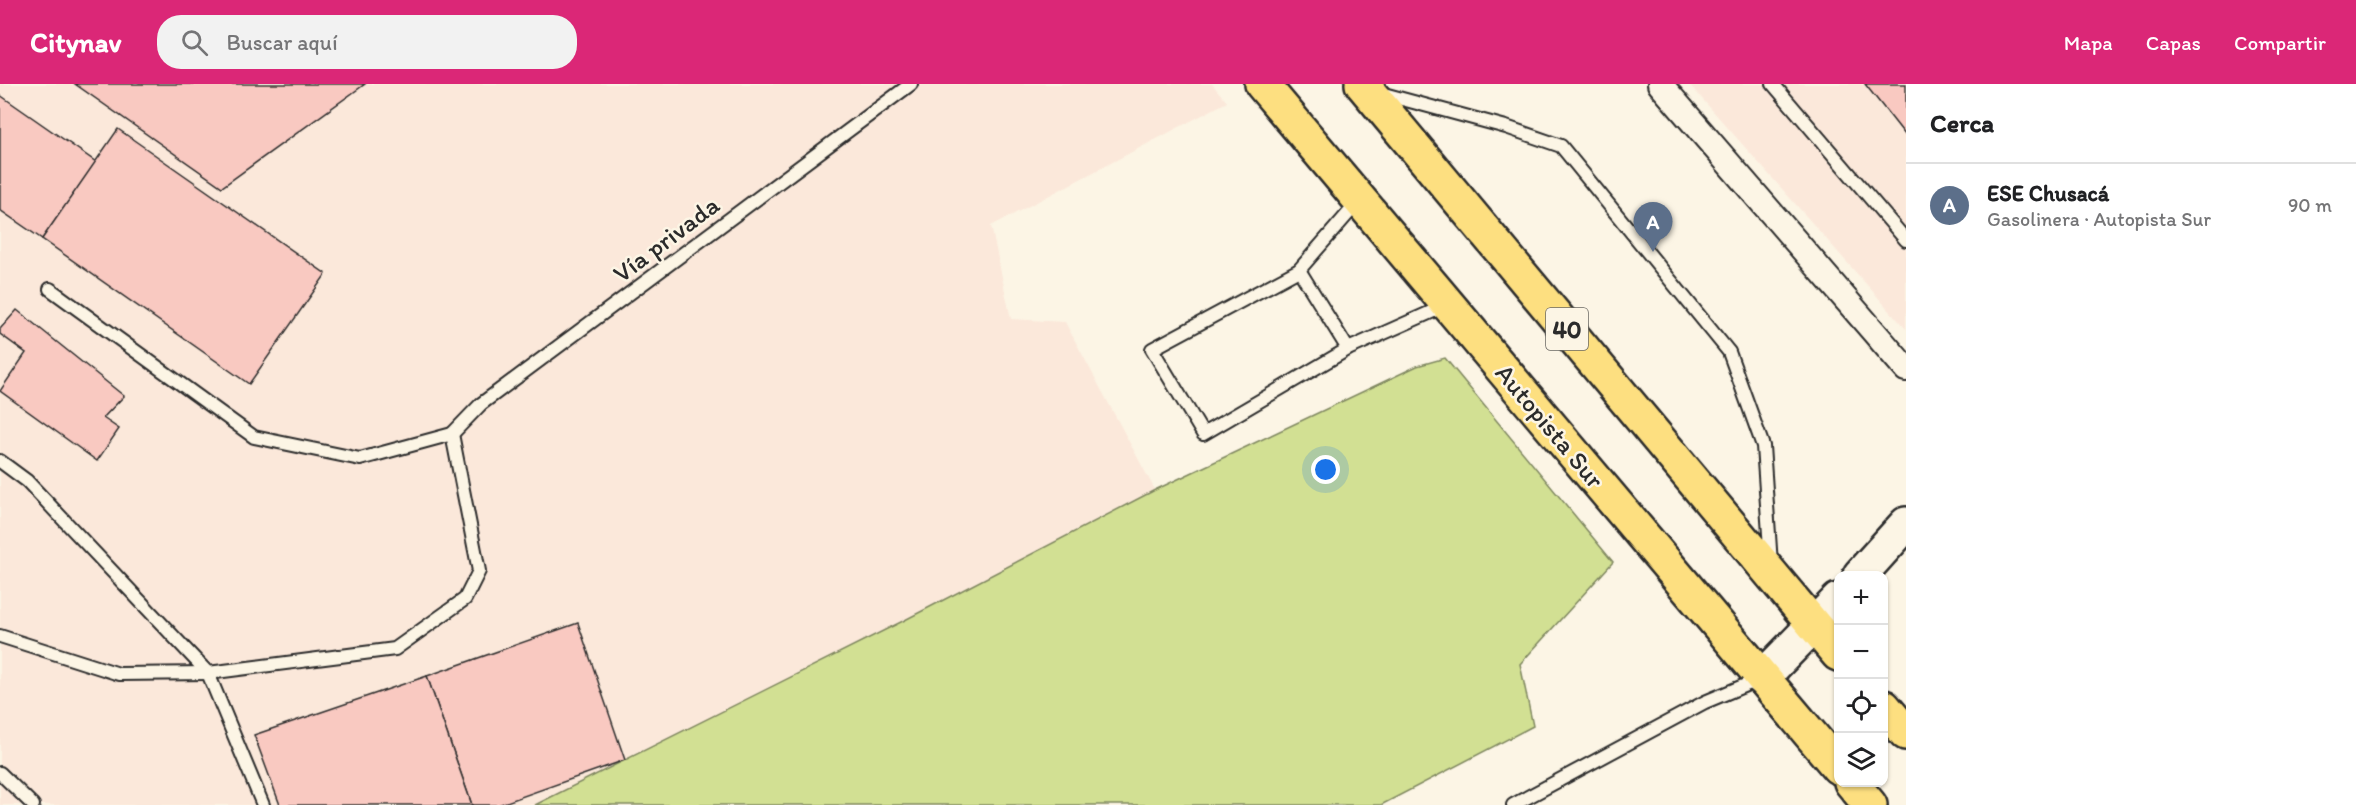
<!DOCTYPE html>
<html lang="es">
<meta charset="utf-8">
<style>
:root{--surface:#fff;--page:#f2f2f2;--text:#202124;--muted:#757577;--line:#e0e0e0;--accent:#db2777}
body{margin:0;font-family:Itim,sans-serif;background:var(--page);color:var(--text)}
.controls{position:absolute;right:18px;bottom:18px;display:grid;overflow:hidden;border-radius:12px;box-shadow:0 2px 4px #0004}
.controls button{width:54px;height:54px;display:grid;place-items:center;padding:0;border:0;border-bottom:2px solid var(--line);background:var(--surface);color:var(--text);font:30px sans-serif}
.you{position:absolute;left:1326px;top:386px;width:21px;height:21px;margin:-15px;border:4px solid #fff;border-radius:50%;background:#1a73e8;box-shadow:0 0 0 9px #1a73e833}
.badge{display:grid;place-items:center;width:39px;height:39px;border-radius:50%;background:var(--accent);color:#fff;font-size:20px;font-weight:700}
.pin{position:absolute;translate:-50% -50px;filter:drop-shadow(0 2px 3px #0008)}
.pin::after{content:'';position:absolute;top:32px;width:21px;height:18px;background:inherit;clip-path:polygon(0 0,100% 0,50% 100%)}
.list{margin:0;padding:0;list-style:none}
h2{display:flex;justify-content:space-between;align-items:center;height:78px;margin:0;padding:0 24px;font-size:26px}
h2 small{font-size:20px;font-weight:400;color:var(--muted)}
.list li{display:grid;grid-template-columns:39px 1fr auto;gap:18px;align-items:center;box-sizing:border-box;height:84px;padding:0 24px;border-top:2px solid var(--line)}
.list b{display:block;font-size:22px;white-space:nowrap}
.list p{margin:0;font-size:20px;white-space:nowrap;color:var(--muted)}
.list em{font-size:20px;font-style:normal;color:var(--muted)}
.icon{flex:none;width:33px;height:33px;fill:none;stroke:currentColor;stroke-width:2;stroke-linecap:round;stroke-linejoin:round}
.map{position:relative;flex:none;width:1906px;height:721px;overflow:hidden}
header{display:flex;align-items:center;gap:36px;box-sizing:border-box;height:84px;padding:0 30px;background:var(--accent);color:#fff}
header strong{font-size:28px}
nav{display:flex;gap:33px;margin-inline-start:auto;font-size:21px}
.search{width:420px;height:54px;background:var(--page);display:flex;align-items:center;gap:15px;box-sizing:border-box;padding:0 21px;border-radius:24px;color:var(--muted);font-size:22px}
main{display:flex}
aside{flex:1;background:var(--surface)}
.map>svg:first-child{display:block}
</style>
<header>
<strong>Citynav</strong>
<div class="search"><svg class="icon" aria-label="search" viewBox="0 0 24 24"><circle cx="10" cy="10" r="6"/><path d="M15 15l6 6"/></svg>Buscar aquí</div>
<nav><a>Mapa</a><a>Capas</a><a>Compartir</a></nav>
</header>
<main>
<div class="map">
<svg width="1906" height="721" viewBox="0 0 1906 721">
<rect width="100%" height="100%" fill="#fcf5e5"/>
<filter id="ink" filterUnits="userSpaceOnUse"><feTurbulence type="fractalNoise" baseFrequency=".0167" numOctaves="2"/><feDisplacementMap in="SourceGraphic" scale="12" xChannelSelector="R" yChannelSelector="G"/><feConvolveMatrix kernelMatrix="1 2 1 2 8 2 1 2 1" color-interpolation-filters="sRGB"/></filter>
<g filter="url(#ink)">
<!-- built -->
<g fill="#fbe8da">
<polygon points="0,0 75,0 222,103 365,0 1212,0 1227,18 991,142 1011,235 1065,238 1155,406 903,537 539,721 0,721"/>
<polygon points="1689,0 1906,0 1906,245"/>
</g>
<!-- green -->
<polygon fill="#d2e093" stroke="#7e865f" stroke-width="1.5" points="1445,274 1613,478 1520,580 1533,642 1381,721 535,721 903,537 1155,406 1417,282"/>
<!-- building -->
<g fill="#f9c9c1" stroke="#2b2b2b" stroke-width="1.5">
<polygon points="75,0 365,0 222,103"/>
<polygon points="1865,0 1906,0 1906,52"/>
<polygon points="0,11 96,78 42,155 0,126"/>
<polygon points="118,45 326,190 249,300 42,155"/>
<polygon points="17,226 124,312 103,334 119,345 97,377 0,307 26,269 0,250 0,245"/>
<polygon points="578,539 625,676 498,721 472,721 427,592"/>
<polygon points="427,592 472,721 280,721 254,651"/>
</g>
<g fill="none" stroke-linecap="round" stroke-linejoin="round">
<defs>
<g id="service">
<polyline points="1773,0 1906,156"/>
<polyline points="1380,9 1506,43 1561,62 1729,268 1763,362 1771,480"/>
<polyline points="1359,117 1299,186 1152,265 1203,350 1348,265 1447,221"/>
<polyline points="1299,186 1348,265"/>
<polyline points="50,205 254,353 360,375 452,350"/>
<polyline points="452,350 481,320 911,0"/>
<polyline points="0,377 27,397 208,589"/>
<polyline points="0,552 119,590 208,589"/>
<polyline points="0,689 33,721"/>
<polyline points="263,721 208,589 395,565 465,515 479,487 452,350"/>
<polyline points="1513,721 1705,618 1760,595"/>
</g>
<polyline id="minor" points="1660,0 1906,285"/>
<g id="secondary">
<polyline points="1860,491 1906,440"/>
<polyline points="1762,594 1838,516"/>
</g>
<g id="trunk">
<polyline points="1262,0 1838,683"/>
<polyline points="1362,0 1838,570"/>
<polyline points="1884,623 1906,649"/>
<polyline points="1851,698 1870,721"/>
</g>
</defs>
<!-- service casing -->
<use href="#service" stroke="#2b2b2b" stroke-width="16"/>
<!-- minor casing -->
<use href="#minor" stroke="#2b2b2b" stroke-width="28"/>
<!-- secondary casing -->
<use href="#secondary" stroke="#2b2b2b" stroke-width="38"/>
<!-- trunk casing -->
<use href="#trunk" stroke="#2b2b2b" stroke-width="38"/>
<!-- service -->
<use href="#service" stroke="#fcf5e5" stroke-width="12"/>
<!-- minor -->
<use href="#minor" stroke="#fcf5e5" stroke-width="24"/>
<!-- secondary -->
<use href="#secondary" stroke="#fcf5e5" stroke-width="33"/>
<!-- trunk -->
<use href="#trunk" stroke="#fddf80" stroke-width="33"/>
</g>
</g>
<g text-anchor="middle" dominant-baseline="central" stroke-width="5" stroke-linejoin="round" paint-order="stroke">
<!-- shield labels -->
<rect fill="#fcf5e5" stroke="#6a6863" stroke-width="1.5" x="1546" y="224" width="42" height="42" rx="4.5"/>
<g font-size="24" font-weight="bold" fill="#2b2b2b">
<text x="1567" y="245">40</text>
</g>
<!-- street labels -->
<g font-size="26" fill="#2b2b2b" stroke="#fcf5e5">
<text transform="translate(666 155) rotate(-37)">Vía privada</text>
<text transform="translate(1550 342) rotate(50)">Autopista Sur</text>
</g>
</g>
</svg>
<div class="controls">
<button>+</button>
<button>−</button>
<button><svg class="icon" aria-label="locate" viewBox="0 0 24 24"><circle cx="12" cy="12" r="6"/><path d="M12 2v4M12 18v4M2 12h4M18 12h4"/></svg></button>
<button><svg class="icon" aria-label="layers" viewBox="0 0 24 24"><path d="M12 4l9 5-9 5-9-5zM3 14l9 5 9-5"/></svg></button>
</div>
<div class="you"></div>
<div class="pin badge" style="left:1653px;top:168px;background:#5c6f8a">A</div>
</div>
<aside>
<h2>Cerca<small></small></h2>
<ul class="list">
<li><span class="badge" style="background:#5c6f8a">A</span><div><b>ESE Chusacá</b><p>Gasolinera · Autopista Sur</p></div><em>90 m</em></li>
</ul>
</aside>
</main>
